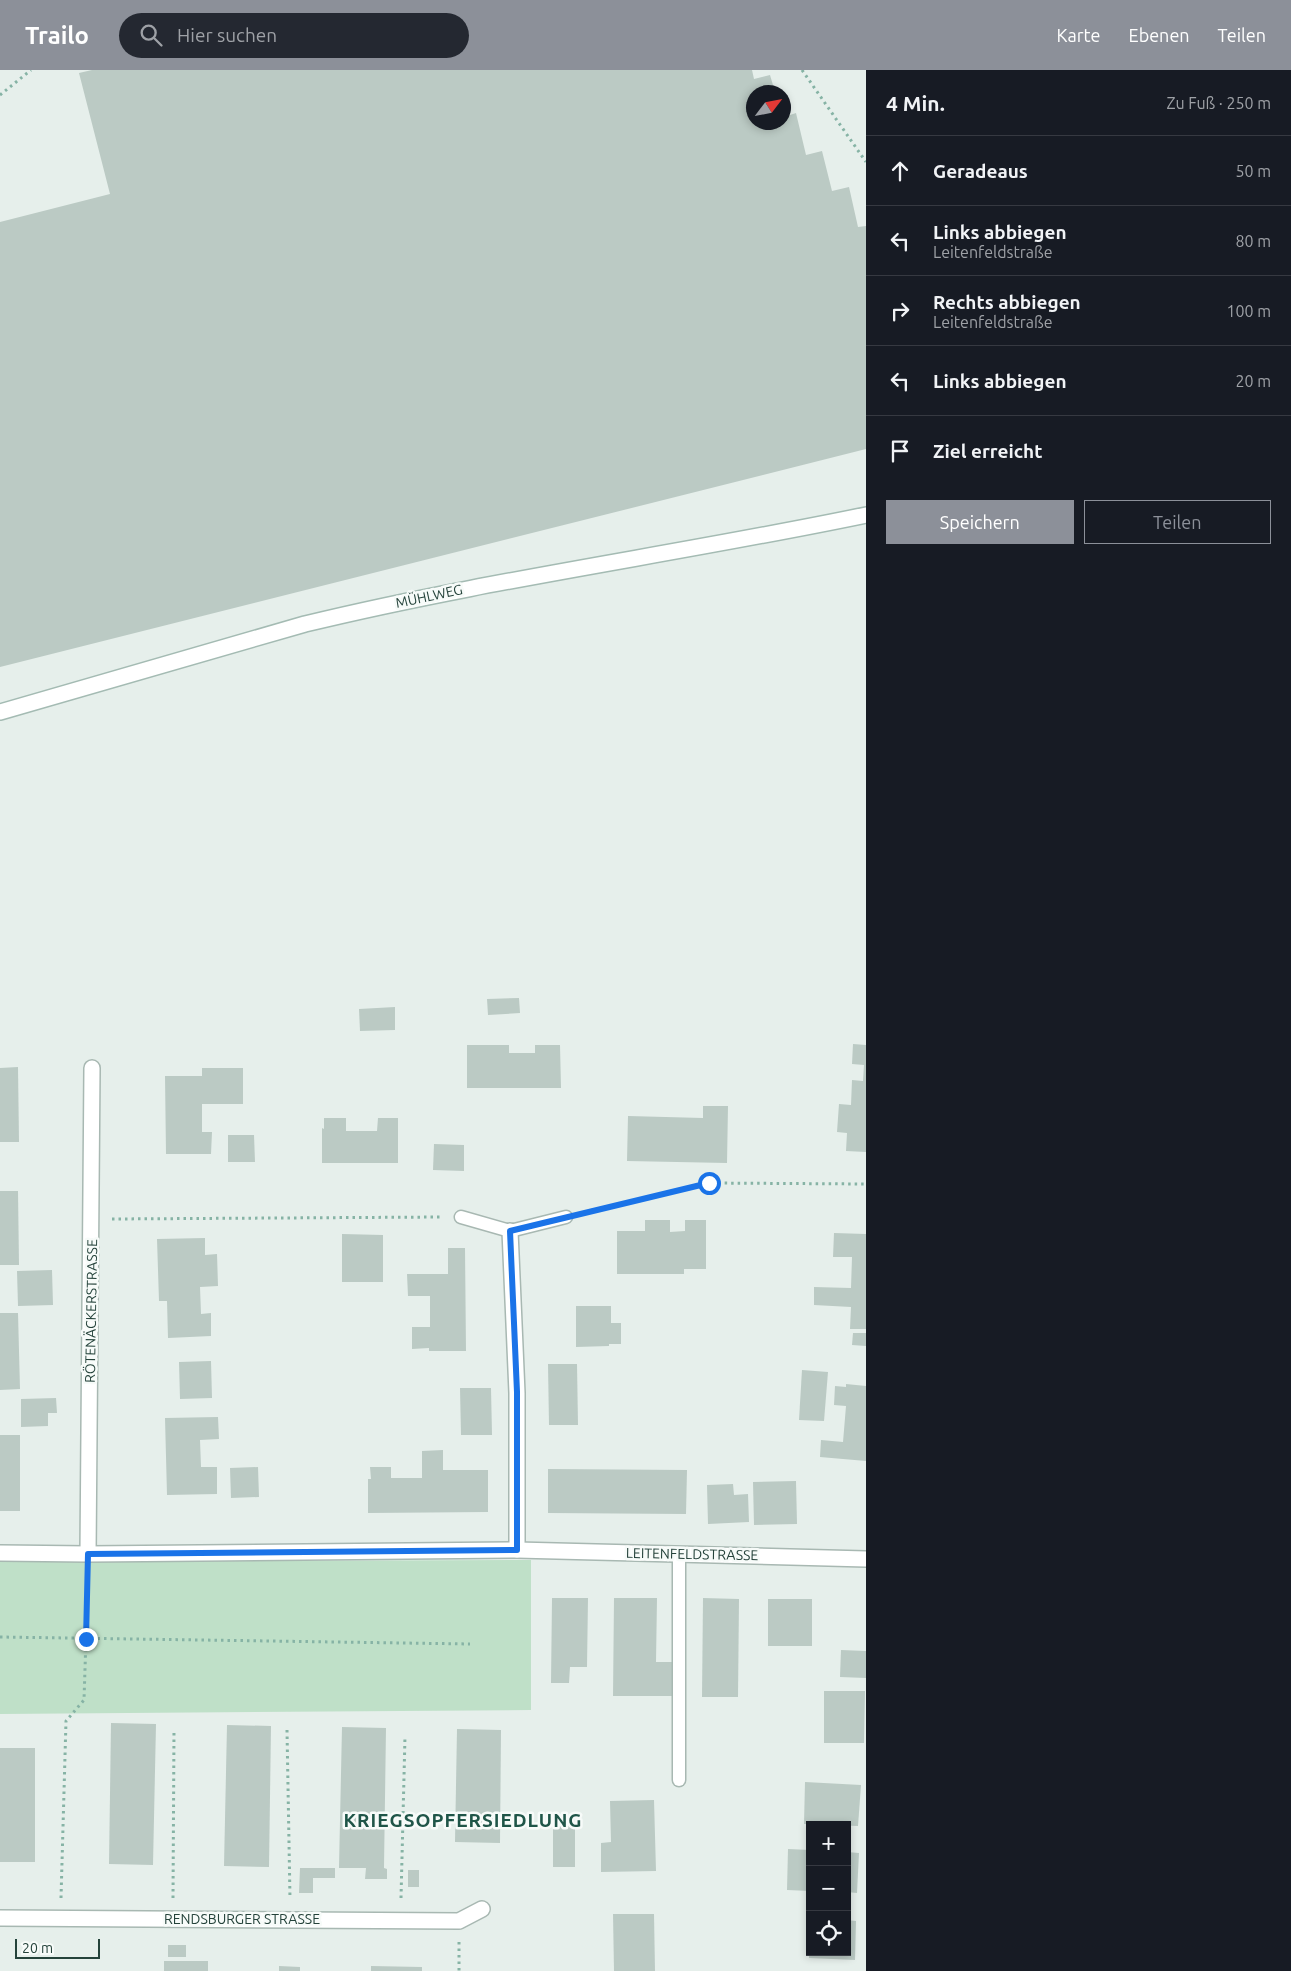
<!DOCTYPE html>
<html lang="de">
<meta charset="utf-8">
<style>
:root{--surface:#171b24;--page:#242831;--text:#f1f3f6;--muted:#9ea1a6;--line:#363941;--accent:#8c9099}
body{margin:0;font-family:Ubuntu,sans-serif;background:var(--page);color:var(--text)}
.controls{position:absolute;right:15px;bottom:15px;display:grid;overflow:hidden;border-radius:0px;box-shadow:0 2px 8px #0003}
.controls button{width:45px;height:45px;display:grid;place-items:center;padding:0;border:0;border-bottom:1px solid var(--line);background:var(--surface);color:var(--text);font:25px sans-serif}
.compass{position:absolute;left:746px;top:15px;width:45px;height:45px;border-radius:50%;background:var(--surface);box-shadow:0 2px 8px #0003;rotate:58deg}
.scale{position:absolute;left:15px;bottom:12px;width:85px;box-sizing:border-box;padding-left:5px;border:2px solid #24423a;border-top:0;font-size:14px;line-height:18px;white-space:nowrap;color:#24423a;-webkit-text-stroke:4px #f7fbf9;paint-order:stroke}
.stop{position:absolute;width:15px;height:15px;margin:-11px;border:4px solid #1a73e8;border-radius:50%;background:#fff}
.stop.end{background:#1a73e8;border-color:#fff;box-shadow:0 1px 5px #0008}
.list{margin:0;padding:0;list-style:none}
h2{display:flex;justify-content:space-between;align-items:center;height:65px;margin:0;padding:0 20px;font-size:21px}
h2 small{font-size:16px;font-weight:400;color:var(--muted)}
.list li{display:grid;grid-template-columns:32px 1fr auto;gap:15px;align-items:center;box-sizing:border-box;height:70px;padding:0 20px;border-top:1px solid var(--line)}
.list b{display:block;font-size:19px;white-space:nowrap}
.list p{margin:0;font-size:16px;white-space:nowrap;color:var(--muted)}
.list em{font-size:16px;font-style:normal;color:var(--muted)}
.actions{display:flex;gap:10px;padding:15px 20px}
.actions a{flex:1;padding:11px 0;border:1px solid var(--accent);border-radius:0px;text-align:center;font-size:18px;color:var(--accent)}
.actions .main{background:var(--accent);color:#fff}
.icon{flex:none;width:28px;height:28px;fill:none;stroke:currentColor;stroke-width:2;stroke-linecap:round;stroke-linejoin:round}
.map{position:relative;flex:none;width:866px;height:1901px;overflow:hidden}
header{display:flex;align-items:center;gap:30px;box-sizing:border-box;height:70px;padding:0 25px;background:var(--accent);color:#fff}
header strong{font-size:24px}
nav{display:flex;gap:28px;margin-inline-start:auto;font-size:18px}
.search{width:350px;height:45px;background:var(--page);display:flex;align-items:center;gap:12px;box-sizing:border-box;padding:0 18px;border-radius:28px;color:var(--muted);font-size:19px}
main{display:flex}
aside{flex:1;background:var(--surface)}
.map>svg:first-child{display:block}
</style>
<header>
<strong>Trailo</strong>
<div class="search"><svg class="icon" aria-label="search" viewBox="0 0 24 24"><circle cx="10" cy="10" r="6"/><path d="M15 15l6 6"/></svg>Hier suchen</div>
<nav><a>Karte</a><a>Ebenen</a><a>Teilen</a></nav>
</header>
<main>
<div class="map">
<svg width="866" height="1901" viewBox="0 0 866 1901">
<rect width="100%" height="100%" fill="#e6efeb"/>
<!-- green -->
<polygon fill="#bfe0c8" points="531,1490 531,1640 0,1644 0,1492"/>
<!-- building -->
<g fill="#bbcac4">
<polygon points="92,0 752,0 754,9 770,5 775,22 754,22 754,52 784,52 784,47 796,43 806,85 822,81 832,121 849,117 858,157 866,156 866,379 0,597 0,152 110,124 79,3"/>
<polygon points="519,928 520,943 488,945 487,929"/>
<polygon points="395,937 395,960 360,961 359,939"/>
<polygon points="853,974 866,975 866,1082 846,1081 847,1063 837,1062 839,1034 851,1035 852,1010 863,1011 864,995 852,994"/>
<polygon points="467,975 509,975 509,983 535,983 535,975 560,975 561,1018 467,1018"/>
<polygon points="18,997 19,1072 0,1072 0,998"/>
<polygon points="202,998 243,998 243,1034 202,1034 202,1062 212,1062 211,1084 166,1084 165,1006 202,1006"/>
<polygon points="703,1036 728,1036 727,1093 627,1091 628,1046 703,1048"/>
<polygon points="324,1048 346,1048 346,1061 377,1061 378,1048 398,1048 398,1093 322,1093 322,1058 324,1059"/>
<polygon points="228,1065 254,1065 255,1092 228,1092"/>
<polygon points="434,1074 464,1075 464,1101 433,1100"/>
<polygon points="0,1121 18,1121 19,1195 0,1195"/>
<polygon points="645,1150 670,1150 670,1162 685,1161 685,1150 706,1150 706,1199 684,1199 684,1204 617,1204 617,1161 645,1161"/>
<polygon points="834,1163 866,1164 866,1259 850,1259 851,1237 814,1235 814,1217 851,1218 852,1187 833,1187"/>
<polygon points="342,1164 383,1165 383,1212 342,1212"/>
<polygon points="205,1168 205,1185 217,1184 218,1216 200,1217 201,1244 211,1243 211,1266 168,1268 167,1231 159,1231 157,1169"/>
<polygon points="448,1178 465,1178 466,1281 429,1281 429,1278 412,1279 412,1257 430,1257 430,1226 408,1226 407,1204 448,1204"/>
<polygon points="52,1200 53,1235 18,1236 17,1201"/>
<polygon points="576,1236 611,1236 611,1253 621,1253 621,1274 609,1274 609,1276 576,1277"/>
<polygon points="0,1243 18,1243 20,1319 0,1320"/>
<polygon points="853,1263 866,1263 866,1276 852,1275"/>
<polygon points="211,1291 212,1328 180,1329 179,1292"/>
<polygon points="548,1294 577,1294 578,1355 549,1355"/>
<polygon points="802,1300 828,1302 824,1351 799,1350"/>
<polygon points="846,1314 866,1316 866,1391 820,1387 821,1370 843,1372 846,1336 834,1335 835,1316 846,1317"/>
<polygon points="460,1318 491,1318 492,1365 461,1365"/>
<polygon points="56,1328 57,1343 48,1343 48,1356 21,1357 21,1329"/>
<polygon points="218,1347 219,1369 200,1370 201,1397 217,1397 217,1424 167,1425 165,1348"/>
<rect x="0" y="1365" width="20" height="76"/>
<polygon points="443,1380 443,1400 488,1400 488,1442 368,1443 368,1409 371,1409 370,1397 391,1397 391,1408 422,1408 422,1381"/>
<polygon points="258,1397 259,1427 231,1428 230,1398"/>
<polygon points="548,1399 687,1400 686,1444 548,1443"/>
<polygon points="796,1411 797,1454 754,1455 753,1412"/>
<polygon points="733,1414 734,1425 748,1424 749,1452 708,1454 707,1415"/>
<polygon points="552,1528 588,1528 587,1597 570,1597 569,1613 551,1613"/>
<polygon points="614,1528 657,1528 656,1592 673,1592 673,1626 613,1626"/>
<polygon points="703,1528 739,1529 738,1627 702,1627"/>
<rect x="768" y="1529" width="44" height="47"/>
<polygon points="841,1580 866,1581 866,1608 840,1607"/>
<polygon points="824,1621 865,1621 864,1673 824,1673"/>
<polygon points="111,1653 156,1654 153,1795 109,1794"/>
<polygon points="227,1655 271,1656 269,1797 224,1796"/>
<polygon points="342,1657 386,1658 384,1798 387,1799 387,1809 365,1809 366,1798 339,1798"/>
<polygon points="457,1659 501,1660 500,1773 455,1772"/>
<rect x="0" y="1678" width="35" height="114"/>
<polygon points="805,1712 861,1715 858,1756 804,1754"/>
<polygon points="654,1730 656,1801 601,1802 601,1773 611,1772 610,1731"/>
<polygon points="553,1751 575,1752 575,1797 553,1797"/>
<polygon points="788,1779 810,1780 810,1821 787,1820"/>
<polygon points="847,1782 859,1783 857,1823 847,1822"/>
<polygon points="300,1798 335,1798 335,1808 313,1808 313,1823 299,1823"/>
<rect x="408" y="1800" width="11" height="17"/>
<polygon points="613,1844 654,1844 655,1901 614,1901"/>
<polygon points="847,1850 856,1851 855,1890 809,1888 809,1882 847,1882"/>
<rect x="168" y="1875" width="18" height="12"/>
<rect x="164" y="1891" width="44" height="10"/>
<polygon points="279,1896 300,1897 300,1901 279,1901"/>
<polygon points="371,1896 422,1897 422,1901 371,1901"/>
</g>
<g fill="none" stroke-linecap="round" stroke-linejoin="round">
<defs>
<g id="lane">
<polyline points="461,1147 510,1161 566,1147"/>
<polyline points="679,1484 679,1710"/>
</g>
<g id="street">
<polyline points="510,1161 517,1323 517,1480"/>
<polyline points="0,1483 88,1484 517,1480 866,1489"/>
<polyline points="88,1484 92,998"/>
<polyline points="0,1848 459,1851 482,1839"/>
</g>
<path id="secondary" d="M 0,642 L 305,554 C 491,509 679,484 866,445"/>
</defs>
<!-- lane casing -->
<use href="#lane" stroke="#a8b8b2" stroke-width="15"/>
<!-- street casing -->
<use href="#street" stroke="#a8b8b2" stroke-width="18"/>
<!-- secondary casing -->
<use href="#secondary" stroke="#a4bbb3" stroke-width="18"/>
<!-- path -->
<g stroke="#86b3a5" stroke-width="3" stroke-dasharray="2.5 4" stroke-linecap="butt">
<polyline points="802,0 866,92"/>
<polyline points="0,25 31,0"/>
<polyline points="585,1142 709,1113 866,1114"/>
<polyline points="112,1149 441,1147"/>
<polyline points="0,1567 470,1574"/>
<polyline points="287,1660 290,1829"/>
<polyline points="61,1828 66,1651 84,1630 88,1506"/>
<polyline points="173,1828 174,1659"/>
<polyline points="401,1828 405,1666"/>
<polyline points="459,1872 459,1901"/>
</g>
<!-- lane -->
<use href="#lane" stroke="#fff" stroke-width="12"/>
<!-- street -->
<use href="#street" stroke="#fff" stroke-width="15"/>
<!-- secondary -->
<use href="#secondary" stroke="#fff" stroke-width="15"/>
</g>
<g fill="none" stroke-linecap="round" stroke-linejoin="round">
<!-- route -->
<polyline stroke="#1a73e8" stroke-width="6" points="86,1569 88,1484 517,1480 517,1322 510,1161 709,1113"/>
</g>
<g text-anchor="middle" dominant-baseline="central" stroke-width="5" stroke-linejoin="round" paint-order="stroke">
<!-- street labels -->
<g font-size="14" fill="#24423a" stroke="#f7fbf9">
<text transform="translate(429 526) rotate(-12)">MÜHLWEG</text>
<text transform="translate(91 1241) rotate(-89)">RÖTENÄCKERSTRASSE</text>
<text transform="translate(692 1484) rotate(1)">LEITENFELDSTRASSE</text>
<text x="242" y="1849">RENDSBURGER STRASSE</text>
</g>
<!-- district labels -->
<g font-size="19" font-weight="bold" letter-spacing="1" fill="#1f5548" stroke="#f7fbf9">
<text x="463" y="1750">KRIEGSOPFERSIEDLUNG</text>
</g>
</g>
</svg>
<div class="controls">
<button>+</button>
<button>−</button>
<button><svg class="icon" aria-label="locate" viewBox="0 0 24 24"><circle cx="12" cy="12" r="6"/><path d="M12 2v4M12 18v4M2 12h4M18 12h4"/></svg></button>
</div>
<svg class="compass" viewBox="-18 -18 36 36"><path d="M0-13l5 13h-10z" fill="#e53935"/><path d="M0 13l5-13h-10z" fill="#9ea1a6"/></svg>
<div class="scale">20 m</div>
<div class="stop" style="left:709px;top:1113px"></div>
<div class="stop end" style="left:86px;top:1569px"></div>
</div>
<aside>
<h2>4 Min.<small>Zu Fuß · 250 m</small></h2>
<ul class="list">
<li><svg class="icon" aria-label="ahead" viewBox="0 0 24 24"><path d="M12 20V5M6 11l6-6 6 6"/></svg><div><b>Geradeaus</b></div><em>50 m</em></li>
<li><svg class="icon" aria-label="left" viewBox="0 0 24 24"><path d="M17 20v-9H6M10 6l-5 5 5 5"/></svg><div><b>Links abbiegen</b><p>Leitenfeldstraße</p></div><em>80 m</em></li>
<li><svg class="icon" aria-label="right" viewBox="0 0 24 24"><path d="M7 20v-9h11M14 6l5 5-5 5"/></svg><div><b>Rechts abbiegen</b><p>Leitenfeldstraße</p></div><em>100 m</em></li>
<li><svg class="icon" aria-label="left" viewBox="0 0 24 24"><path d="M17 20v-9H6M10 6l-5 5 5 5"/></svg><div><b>Links abbiegen</b></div><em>20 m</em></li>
<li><svg class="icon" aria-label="arrive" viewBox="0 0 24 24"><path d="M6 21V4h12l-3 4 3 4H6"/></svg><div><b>Ziel erreicht</b></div></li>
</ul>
<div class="actions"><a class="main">Speichern</a><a>Teilen</a></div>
</aside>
</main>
